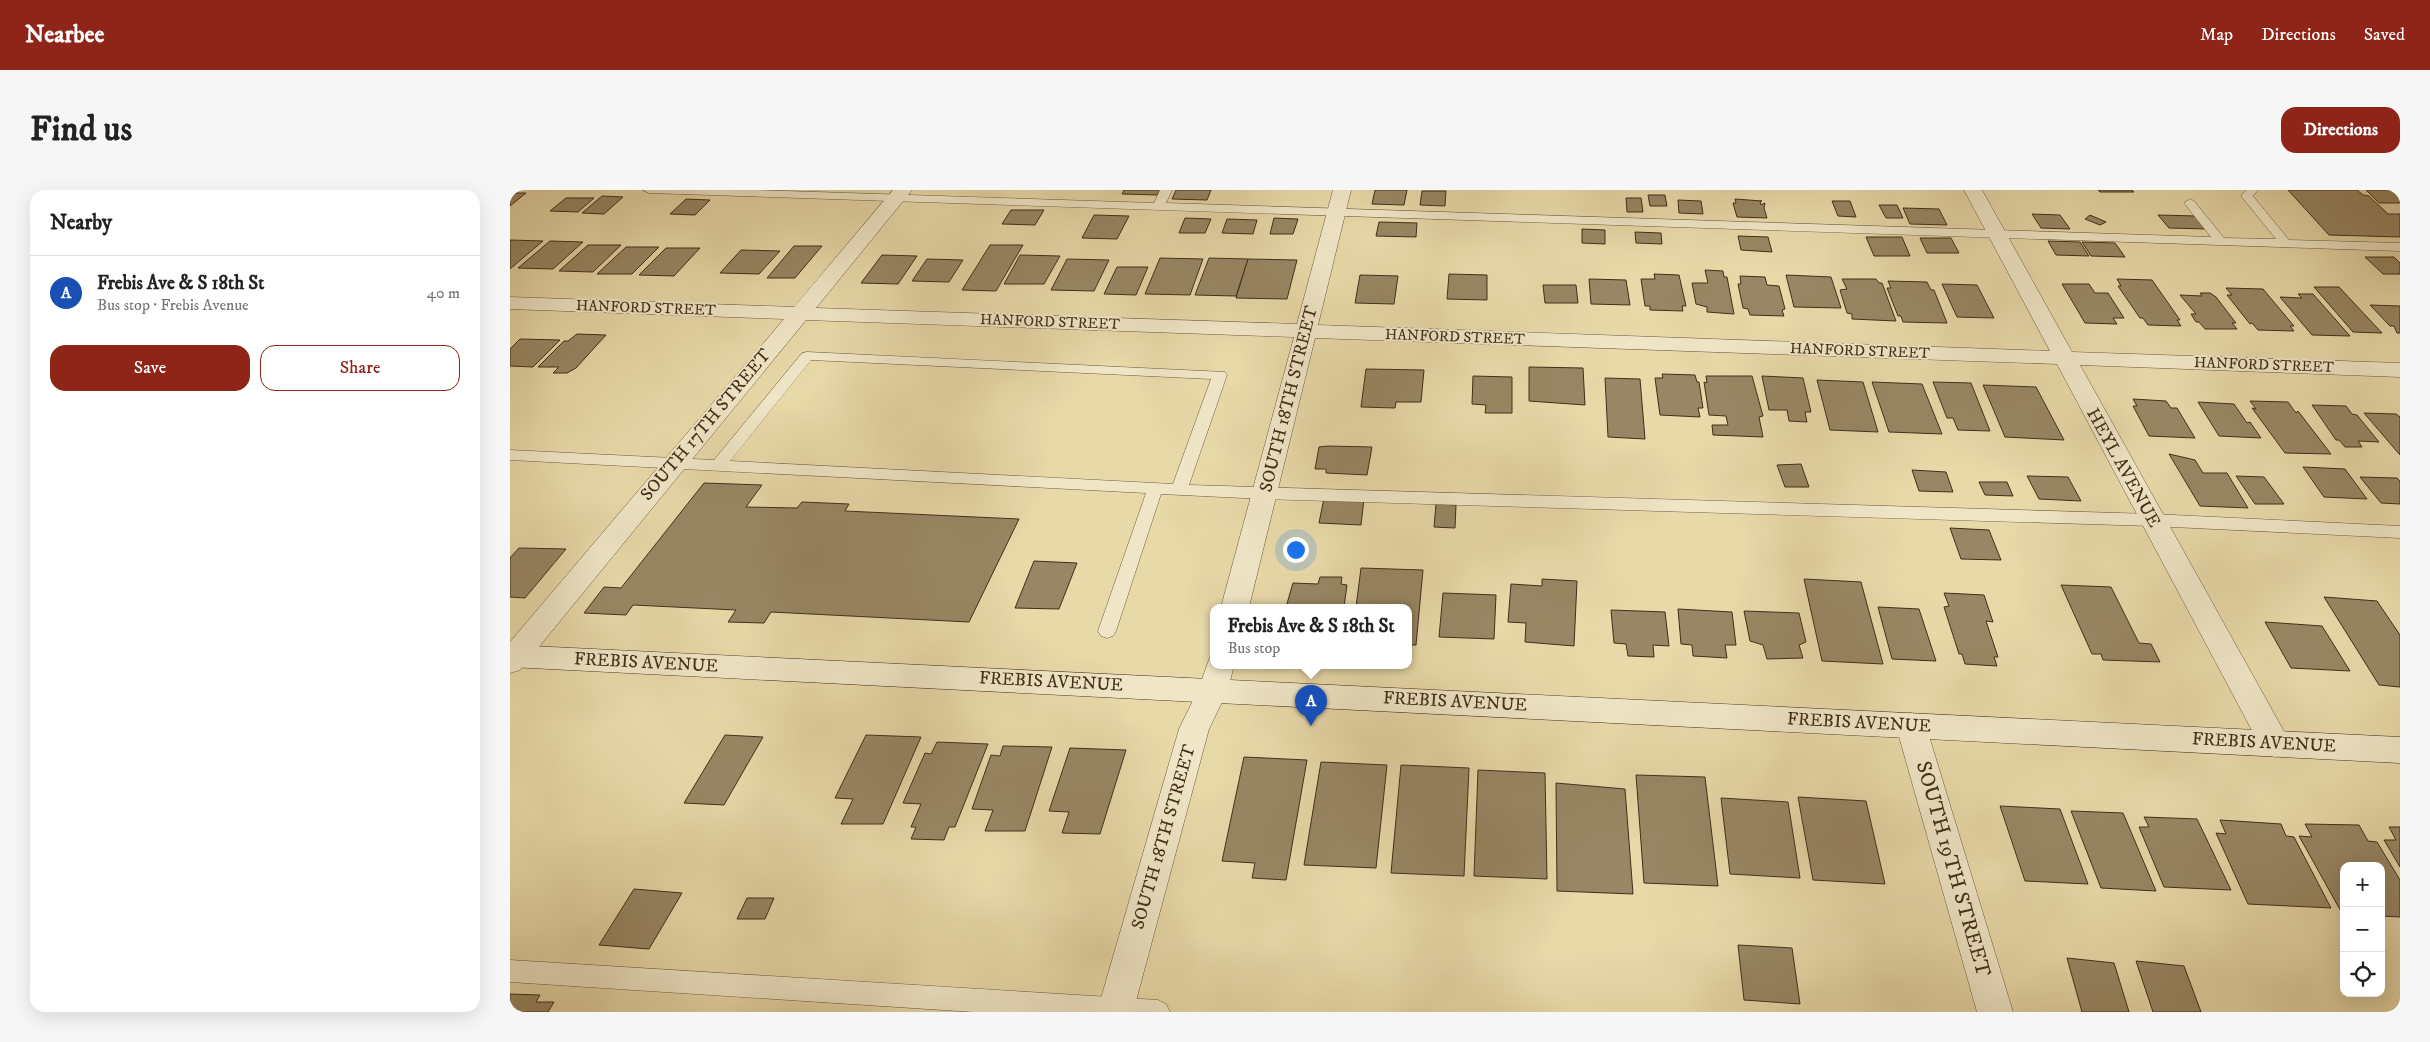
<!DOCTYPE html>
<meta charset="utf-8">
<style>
:root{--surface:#fff;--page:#f6f6f6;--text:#222;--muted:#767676;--line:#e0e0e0;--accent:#8f2418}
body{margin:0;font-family:"IM FELL DW Pica",serif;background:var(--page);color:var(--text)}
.controls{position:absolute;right:15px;bottom:15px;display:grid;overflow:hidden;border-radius:10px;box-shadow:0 5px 20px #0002}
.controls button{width:45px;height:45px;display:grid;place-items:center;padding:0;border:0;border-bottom:1px solid var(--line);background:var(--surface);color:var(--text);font:25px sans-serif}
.you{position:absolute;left:785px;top:359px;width:18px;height:18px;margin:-12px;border:4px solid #fff;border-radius:50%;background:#1a73e8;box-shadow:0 0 0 8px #1a73e833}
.badge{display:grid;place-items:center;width:32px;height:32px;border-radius:50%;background:var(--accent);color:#fff;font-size:16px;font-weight:700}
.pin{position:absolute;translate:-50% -41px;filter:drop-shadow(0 1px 2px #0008)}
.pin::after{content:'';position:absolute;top:26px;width:18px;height:15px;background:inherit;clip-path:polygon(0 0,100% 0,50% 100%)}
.popup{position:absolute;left:700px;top:414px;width:202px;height:65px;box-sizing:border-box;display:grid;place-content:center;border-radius:10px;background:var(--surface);filter:drop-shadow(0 1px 4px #0005);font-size:16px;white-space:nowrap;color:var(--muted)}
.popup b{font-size:19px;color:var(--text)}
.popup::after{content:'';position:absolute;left:50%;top:100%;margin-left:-10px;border:10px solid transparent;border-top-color:var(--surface)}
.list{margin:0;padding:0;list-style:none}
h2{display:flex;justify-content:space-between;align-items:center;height:65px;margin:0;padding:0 20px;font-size:21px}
h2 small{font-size:16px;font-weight:400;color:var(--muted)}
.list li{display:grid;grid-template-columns:32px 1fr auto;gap:15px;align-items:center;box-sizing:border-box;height:75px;padding:0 20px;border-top:1px solid var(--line)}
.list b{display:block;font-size:19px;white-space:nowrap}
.list p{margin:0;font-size:16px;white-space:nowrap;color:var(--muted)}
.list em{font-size:16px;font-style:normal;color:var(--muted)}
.actions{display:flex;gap:10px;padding:15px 20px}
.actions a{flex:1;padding:11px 0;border:1px solid var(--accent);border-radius:15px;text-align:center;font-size:18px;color:var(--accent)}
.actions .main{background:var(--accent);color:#fff}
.icon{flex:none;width:28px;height:28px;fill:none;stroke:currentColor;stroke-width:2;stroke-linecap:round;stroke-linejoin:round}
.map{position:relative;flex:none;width:1890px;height:822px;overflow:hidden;border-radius:15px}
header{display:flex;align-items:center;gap:30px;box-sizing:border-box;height:70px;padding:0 25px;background:var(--accent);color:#fff}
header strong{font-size:24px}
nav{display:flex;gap:28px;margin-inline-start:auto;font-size:18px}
.intro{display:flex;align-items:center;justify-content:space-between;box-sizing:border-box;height:120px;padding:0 30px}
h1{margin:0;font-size:35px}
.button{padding:12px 22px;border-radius:15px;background:var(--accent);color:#fff;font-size:18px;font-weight:700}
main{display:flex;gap:30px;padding:0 30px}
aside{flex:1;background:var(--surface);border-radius:15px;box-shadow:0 5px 20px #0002}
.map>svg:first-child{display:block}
</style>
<header>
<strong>Nearbee</strong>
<nav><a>Map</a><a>Directions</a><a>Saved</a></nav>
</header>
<div class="intro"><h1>Find us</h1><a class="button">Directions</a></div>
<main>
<aside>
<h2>Nearby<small></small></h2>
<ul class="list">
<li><span class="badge" style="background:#1a4fb4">A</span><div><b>Frebis Ave &amp; S 18th St</b><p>Bus stop · Frebis Avenue</p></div><em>40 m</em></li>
</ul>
<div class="actions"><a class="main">Save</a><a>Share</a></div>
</aside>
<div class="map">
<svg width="1890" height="822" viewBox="0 0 1890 822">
<rect width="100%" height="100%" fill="#e8d9a9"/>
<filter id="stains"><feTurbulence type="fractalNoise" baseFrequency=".004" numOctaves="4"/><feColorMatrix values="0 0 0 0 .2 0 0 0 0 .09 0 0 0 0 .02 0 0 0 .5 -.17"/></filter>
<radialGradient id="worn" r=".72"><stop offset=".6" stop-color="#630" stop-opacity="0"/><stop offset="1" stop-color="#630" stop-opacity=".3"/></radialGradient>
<!-- building -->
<g fill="#988764" stroke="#412e19">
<polygon points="614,0 650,0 647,5 612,4"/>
<polygon points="666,0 701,0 697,10 662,9"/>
<polygon points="865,0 897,0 894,15 862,14"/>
<polygon points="1588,0 1622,0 1624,2 1590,2"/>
<polygon points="1778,0 1847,0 1853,5 1859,6 1878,24 1890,24 1890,47 1819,45"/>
<polygon points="1856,0 1888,0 1890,13 1869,13"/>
<polygon points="912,1 936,1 935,16 910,15"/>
<polygon points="0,3 16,3 0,16"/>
<polygon points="1138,5 1155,5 1157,16 1140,16"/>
<polygon points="92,6 113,7 94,24 72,23"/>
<polygon points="56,8 84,8 68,22 40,21"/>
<polygon points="1116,8 1131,8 1133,22 1117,22"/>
<polygon points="176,9 200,10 185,25 160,24"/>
<polygon points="1225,9 1252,11 1250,11 1251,15 1255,13 1254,18 1257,28 1227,27 1223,13 1226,13"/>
<polygon points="1168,10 1191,11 1193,24 1169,23"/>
<polygon points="1322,11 1340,11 1346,27 1328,26"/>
<polygon points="1369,15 1387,15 1393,28 1376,28"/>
<polygon points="1393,18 1429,19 1437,35 1400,34"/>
<polygon points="501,20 534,20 525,35 492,34"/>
<polygon points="1522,24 1550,25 1560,39 1531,38"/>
<polygon points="584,25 619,26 607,49 572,48"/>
<polygon points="1580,25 1596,32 1590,35 1575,29"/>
<polygon points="1648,25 1686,26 1697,39 1659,38"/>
<polygon points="675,28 701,29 695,43 669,43"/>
<polygon points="764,28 788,29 783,44 760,44"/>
<polygon points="717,29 747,30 743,44 712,43"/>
<polygon points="869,32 907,33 906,47 866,46"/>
<polygon points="1072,39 1095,40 1095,54 1072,53"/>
<polygon points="1125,42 1151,43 1152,54 1126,53"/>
<polygon points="1228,46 1258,47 1262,62 1231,60"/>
<polygon points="1356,47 1392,47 1400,66 1364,66"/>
<polygon points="1410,48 1441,48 1449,63 1417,63"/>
<polygon points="0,50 33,51 0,79"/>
<polygon points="40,51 73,52 43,79 8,78"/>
<polygon points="1538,51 1570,52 1579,66 1546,65"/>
<polygon points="1572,52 1605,53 1615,67 1581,66"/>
<polygon points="78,55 111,55 83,82 49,81"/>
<polygon points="480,55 513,55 486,101 452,100"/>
<polygon points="284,56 312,56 285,88 257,88"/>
<polygon points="116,57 149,57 122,84 87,84"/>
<polygon points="156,58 190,58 164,86 129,85"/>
<polygon points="231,60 270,61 249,84 210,83"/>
<polygon points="372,65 407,66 388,94 351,93"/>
<polygon points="510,65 550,66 534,94 494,94"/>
<polygon points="1855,67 1884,67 1890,73 1890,84 1873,84"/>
<polygon points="650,68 693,69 680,105 635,104"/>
<polygon points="699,68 738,69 726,106 685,105"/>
<polygon points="417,69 453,70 439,92 402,91"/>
<polygon points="557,69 599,70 584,101 541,100"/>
<polygon points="738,69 787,70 777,109 726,108"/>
<polygon points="607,77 638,77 626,105 594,104"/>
<polygon points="1195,80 1213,81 1214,87 1217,87 1224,124 1197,122 1197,117 1186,114 1182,93 1198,93"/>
<polygon points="939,84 977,85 977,110 937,109"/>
<polygon points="1144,84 1169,85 1176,116 1172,116 1173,121 1140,120 1140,116 1135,116 1131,89 1145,89"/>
<polygon points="850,85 888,86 884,114 845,113"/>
<polygon points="1276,85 1321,87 1331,118 1284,117"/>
<polygon points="1230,86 1255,87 1257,95 1269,96 1275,119 1272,120 1274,126 1240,125 1238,119 1233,118 1228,94 1231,94"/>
<polygon points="1079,89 1116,90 1120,115 1081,114"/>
<polygon points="1332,89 1366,89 1369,93 1372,93 1386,131 1342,129 1342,124 1337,123 1330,100 1337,99"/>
<polygon points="1607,89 1642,90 1670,130 1667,130 1671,136 1638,135 1633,128 1630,128 1608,96 1611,96"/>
<polygon points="1378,91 1417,92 1421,100 1424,100 1437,133 1393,132 1391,126 1388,126 1377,98 1381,98"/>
<polygon points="1432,94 1467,95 1484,128 1447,127"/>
<polygon points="1552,94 1579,94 1585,103 1598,103 1614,128 1603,128 1607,134 1575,133"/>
<polygon points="1033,95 1066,95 1068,113 1035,113"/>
<polygon points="1804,97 1829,97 1872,143 1843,142"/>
<polygon points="1716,98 1753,99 1784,136 1780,136 1784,141 1748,140 1742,133 1740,134 1717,105 1722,105"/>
<polygon points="1690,103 1700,103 1706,107 1726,133 1722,133 1727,139 1695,139 1689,132 1686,132 1681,124 1686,124 1670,105 1692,106"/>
<polygon points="1788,104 1803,104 1840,146 1802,145 1770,107 1792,108"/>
<polygon points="1860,115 1890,116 1890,143 1887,143 1884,136 1880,136"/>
<polygon points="67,144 96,145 66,178 57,183 43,183 49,177 28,177 54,151 58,151"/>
<polygon points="10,149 50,150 23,177 0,176 0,159"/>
<polygon points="1019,177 1073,178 1075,215 1019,211"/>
<polygon points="856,179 914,180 911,212 886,212 885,218 851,217"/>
<polygon points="1152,184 1185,185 1187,192 1189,192 1193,218 1188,218 1190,227 1150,225 1145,188 1153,188"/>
<polygon points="963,186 1002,187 1002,223 975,223 976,215 962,214"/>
<polygon points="1196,186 1242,186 1253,226 1249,227 1253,247 1203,245 1202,235 1218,235 1216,226 1199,225 1194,192 1197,193"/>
<polygon points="1252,186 1293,188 1301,222 1295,222 1297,232 1279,231 1277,220 1259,220"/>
<polygon points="1095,188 1130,189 1135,249 1098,247"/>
<polygon points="1307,190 1353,192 1368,242 1320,240"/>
<polygon points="1362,192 1412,194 1432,244 1379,242"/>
<polygon points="1423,192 1461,193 1480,241 1448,240 1443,228 1437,228"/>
<polygon points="1473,195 1526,197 1554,250 1495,247"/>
<polygon points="1623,209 1656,211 1661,218 1667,218 1685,248 1639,246 1623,216 1627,216"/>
<polygon points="1740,211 1778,212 1786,223 1788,221 1821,264 1775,263 1742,218 1746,219"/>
<polygon points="1688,212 1724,214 1737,233 1740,232 1751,248 1709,246"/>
<polygon points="1802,215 1836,216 1842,224 1847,225 1869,252 1848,251 1852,257 1835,257 1829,250 1826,250"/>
<polygon points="1854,223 1886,224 1890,227 1890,265"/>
<polygon points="818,256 862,257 857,285 816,283 816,279 805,279 809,257"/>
<polygon points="1659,264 1685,270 1693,283 1717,283 1738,318 1690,316"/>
<polygon points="1291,274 1299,297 1275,297 1267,275"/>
<polygon points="1793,277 1835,279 1857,309 1814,307"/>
<polygon points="1402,280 1436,282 1443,302 1409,301"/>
<polygon points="1517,286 1558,287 1571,311 1529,309"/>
<polygon points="1726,286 1754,287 1774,314 1745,314"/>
<polygon points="1850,287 1887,288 1890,291 1890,314 1871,313"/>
<polygon points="1469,292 1497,292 1503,306 1475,305"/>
<polygon points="194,293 252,295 236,317 287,318 292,312 339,314 335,321 509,329 459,432 261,422 254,433 218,432 226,420 123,415 116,425 74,423 94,397 111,398"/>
<polygon points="814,308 854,309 851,335 809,333"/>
<polygon points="926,314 946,315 945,338 924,337"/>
<polygon points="1440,338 1479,340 1491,370 1451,369"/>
<polygon points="9,358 56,359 15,408 0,407 0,368"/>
<polygon points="524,371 567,373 549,419 505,418"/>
<polygon points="851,378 913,380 906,455 898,455 898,417 846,417"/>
<polygon points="810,387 832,387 831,394 837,395 834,417 776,417 783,393 808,394"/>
<polygon points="1032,389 1067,391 1064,456 1015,452 1016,433 998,432 1001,394 1032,396"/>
<polygon points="1294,389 1351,392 1373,474 1312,471"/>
<polygon points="1551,395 1601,397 1629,453 1641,454 1650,472 1593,470 1591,464 1582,464"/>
<polygon points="933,403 986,405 984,449 929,447"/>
<polygon points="1434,403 1474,405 1483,432 1476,431 1488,467 1484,467 1487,476 1455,474 1452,464 1449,464 1434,417 1439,416"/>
<polygon points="1814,407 1867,411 1890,445 1890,497 1869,495"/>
<polygon points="1368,417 1409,419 1426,471 1382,469"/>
<polygon points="1168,419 1222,422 1226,455 1215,455 1217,468 1183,466 1182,455 1171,454"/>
<polygon points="1101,420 1155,422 1159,456 1143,455 1144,467 1118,466 1116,454 1104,453"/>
<polygon points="1234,421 1289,423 1296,452 1289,455 1293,468 1257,469 1253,455 1240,451"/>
<polygon points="1755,432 1812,436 1840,481 1781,478"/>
<polygon points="215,545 253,547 214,615 174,613"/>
<polygon points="356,545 411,547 373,634 331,634 343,609 325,608"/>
<polygon points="427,552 478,554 445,637 439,637 434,650 401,649 406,637 401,637 411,614 393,613 415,563 421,564"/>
<polygon points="493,556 542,557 515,641 475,641 483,620 462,619 481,565 490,566"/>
<polygon points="560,558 616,560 590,644 552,643 559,622 539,621"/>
<polygon points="734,567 797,570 776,690 742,688 745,673 712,671"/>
<polygon points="811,572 877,575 866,678 794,675"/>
<polygon points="891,575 959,578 954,686 881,683"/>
<polygon points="968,580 1035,583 1037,689 964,686"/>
<polygon points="1126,585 1195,587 1208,696 1134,693"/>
<polygon points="1046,593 1115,599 1123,704 1047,701"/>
<polygon points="1288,607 1356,611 1375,694 1303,690"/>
<polygon points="1211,608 1278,612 1290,688 1220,684"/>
<polygon points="1490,616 1550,619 1578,694 1515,691"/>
<polygon points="1561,621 1613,623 1646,701 1591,698"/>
<polygon points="1634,627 1687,629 1721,700 1654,697 1629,637 1639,637"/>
<polygon points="1710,630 1771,634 1776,646 1784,647 1821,718 1738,714 1706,643 1716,644"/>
<polygon points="1795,634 1849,635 1858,651 1867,652 1890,690 1890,727 1871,726 1871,676 1834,676 1833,725 1789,646 1802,647"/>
<polygon points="1879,637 1890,637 1890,677 1874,650 1886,650"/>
<polygon points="124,699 172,703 139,759 89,755"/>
<polygon points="237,708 264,708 255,729 227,729"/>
<polygon points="1228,755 1282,758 1290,814 1234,810"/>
<polygon points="1557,768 1604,773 1619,822 1572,822"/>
<polygon points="1626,771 1674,776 1691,822 1643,822"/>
<polygon points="0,804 30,805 26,812 44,812 38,822 0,822"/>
</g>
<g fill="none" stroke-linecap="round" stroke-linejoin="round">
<defs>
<g id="service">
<polygon points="133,0 245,0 644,13 650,0 662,0 656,13 1701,47 1674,13 1680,9 1684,11 1714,48 1766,49 1731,6 1736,0 1748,0 1743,6 1779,50 1890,53 1890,61 139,3"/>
<path d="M 297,162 L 715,182 L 717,185 L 679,295 L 1642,324 L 1890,336 L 1890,348 L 1642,336 L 754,309 L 651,304 L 606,441 L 603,446 L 597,448 L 591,446 L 588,441 L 636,303 L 0,270 L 0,260 L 204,270 L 292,163 ZM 301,170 L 701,189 L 663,294 L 220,271 Z"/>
<polygon points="0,770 648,810 656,814 660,822 464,822 0,792"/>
</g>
<g id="minor">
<polygon points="383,0 402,0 306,118 787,134 823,0 841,0 808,135 1540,161 1454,0 1472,0 1562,162 1890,173 1890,187 1570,175 1776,545 1780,554 1776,563 1765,567 1754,563 1547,174 805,148 739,417 711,417 784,147 296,130 10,480 0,483 0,452 274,129 0,119 0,107 284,117"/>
<polygon points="704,466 704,475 724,475 718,500 699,539 623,822 587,822 669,539 688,500 700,467"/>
<polygon points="1401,523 1412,527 1416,536 1503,822 1467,822 1386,536 1390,527"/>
</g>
<polygon id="secondary" points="0,455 1890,547 1890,573 0,477"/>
</defs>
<!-- service casing -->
<use href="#service" stroke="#6b593d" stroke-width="1"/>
<!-- minor casing -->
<use href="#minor" stroke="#6b593d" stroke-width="1"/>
<!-- secondary casing -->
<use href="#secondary" stroke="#412e19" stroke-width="1"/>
<!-- service -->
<use href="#service" fill="#f0e6c7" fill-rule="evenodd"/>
<!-- minor -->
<use href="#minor" fill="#f0e6c7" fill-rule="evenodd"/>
<!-- secondary -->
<use href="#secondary" fill="#f0e6c7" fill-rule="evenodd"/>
</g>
<g text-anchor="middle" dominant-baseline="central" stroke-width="4" stroke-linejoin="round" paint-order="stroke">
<!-- far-street labels -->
<g font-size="15" fill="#412e19" stroke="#f0e6c7">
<text transform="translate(136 118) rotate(2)">HANFORD STREET</text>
<text transform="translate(540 132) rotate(2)">HANFORD STREET</text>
<text transform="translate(945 147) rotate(2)">HANFORD STREET</text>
<text transform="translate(1350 161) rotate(2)">HANFORD STREET</text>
<text transform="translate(1754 175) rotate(2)">HANFORD STREET</text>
</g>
<!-- street labels -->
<g font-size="18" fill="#412e19" stroke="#f0e6c7">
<text transform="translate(779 209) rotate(-76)">SOUTH 18TH STREET</text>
<text transform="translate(196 235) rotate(-50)">SOUTH 17TH STREET</text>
<text transform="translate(1613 278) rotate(61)">HEYL AVENUE</text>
<text transform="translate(136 473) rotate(3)">FREBIS AVENUE</text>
<text transform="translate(541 492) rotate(3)">FREBIS AVENUE</text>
<text transform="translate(945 512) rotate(3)">FREBIS AVENUE</text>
<text transform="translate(1349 533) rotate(3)">FREBIS AVENUE</text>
<text transform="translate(1754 553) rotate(3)">FREBIS AVENUE</text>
<text transform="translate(654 647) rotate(-74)">SOUTH 18TH STREET</text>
</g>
<!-- near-street labels -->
<g font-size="21" fill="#412e19" stroke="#f0e6c7">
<text transform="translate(1443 679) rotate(74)">SOUTH 19TH STREET</text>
</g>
</g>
<rect width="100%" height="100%" filter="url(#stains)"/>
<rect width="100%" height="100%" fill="url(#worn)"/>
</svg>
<div class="controls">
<button>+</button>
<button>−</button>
<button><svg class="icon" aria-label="locate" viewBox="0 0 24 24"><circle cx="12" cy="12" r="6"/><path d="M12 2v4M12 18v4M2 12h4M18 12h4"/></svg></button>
</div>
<div class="you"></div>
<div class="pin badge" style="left:801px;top:536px;background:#1a4fb4">A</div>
<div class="popup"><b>Frebis Ave &amp; S 18th St</b>Bus stop</div>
</div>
</main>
